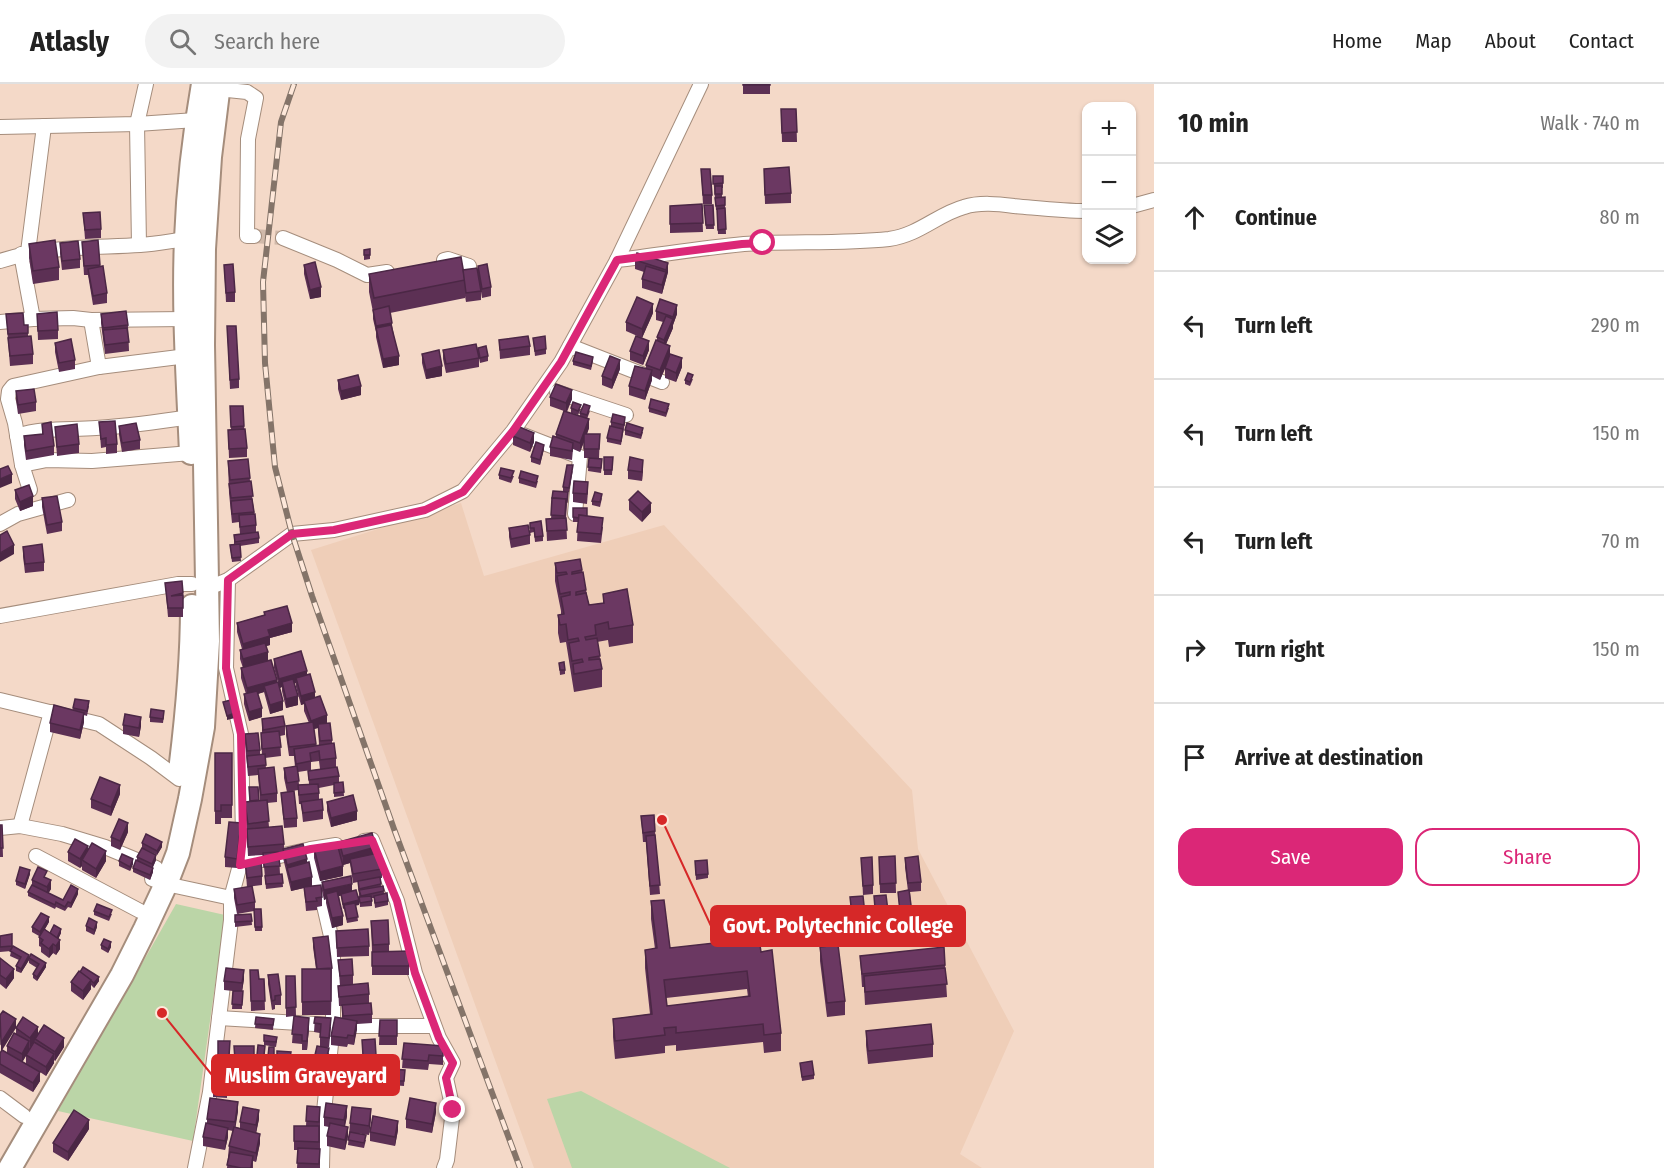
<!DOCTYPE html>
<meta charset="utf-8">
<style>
:root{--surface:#fff;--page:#f2f2f2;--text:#222;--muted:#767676;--line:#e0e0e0;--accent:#db2777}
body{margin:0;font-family:"Fira Sans Condensed",sans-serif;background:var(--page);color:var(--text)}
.controls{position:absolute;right:18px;top:18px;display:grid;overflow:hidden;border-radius:12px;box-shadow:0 2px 4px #0004}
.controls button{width:54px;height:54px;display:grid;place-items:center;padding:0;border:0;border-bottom:2px solid var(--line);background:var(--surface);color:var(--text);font:30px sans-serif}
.stop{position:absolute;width:18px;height:18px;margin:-14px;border:4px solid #db2777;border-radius:50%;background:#fff}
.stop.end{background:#db2777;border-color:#fff;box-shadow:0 2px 6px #0008}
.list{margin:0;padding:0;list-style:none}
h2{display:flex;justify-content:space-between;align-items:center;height:78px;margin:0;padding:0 24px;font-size:26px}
h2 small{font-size:20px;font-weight:400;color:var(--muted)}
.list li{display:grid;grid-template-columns:39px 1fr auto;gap:18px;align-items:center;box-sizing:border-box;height:108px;padding:0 24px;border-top:2px solid var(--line)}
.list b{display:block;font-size:22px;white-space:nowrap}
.list em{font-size:20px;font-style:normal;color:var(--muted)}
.actions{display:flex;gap:12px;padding:18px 24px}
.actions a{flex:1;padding:14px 0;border:2px solid var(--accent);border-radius:18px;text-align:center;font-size:21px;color:var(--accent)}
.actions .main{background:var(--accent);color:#fff}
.icon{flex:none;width:33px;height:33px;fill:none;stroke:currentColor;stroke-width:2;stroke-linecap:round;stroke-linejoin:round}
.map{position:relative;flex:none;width:1154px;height:1084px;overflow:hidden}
header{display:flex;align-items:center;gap:36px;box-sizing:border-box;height:84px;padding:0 30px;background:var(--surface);border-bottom:2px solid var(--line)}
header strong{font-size:28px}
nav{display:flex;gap:33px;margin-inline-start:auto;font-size:21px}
.search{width:420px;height:54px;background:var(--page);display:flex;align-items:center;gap:15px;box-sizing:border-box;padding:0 21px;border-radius:33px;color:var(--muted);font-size:22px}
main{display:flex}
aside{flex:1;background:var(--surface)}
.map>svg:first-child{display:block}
</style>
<header>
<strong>Atlasly</strong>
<div class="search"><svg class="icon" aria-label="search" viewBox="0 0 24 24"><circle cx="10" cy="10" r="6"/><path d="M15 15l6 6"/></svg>Search here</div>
<nav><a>Home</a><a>Map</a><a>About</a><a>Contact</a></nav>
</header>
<main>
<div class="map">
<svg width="1154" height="1084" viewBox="0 0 1154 1084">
<rect width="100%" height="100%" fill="#f4d9c8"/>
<!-- built -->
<polygon fill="#efceb8" points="461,419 484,492 664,441 912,706 918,765 1014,947 960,1070 982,1084 534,1084 311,466"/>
<!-- green -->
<g fill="#bbd5a7">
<polygon points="176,820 225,831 193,1057 58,1027"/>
<polygon points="581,1007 730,1084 572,1084 547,1015"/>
</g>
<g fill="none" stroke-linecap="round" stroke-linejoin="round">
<!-- minor-tunnel -->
<polyline stroke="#d0b9aa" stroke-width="14" stroke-dasharray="14 7" stroke-linecap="butt" points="254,152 283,154"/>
<defs>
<g id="minor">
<polyline points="218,5 247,8 256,14 248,55 247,152 254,152"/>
<polyline points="0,43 137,40 196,36"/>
<polyline points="1132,122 1154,116"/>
<polyline points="283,154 337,176 367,191 387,188"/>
<polyline points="139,161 137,40 146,0"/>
<polyline points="28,168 44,42"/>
<polyline points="21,170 33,235"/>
<polyline points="444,176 448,175 469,182"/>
<polyline points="617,176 701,0"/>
<path d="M 0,177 C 45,162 93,164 140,161 C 155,160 171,157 186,155"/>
<polyline points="91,236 99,283 187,272"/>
<polyline points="0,238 33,235 73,234 91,236 186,235"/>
<polyline points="570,262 662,298"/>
<polyline points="557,308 626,331"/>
<polyline points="518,349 580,373 575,430"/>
<path d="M 17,352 C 43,343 69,346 96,344 C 127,342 158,338 190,333"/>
<polyline points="22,381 47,376 92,377 191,369"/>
<polyline points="30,406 22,381 15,339 8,315 9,307 13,302 99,283"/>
<polyline points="0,440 18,430 68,416"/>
<path d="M 206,505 L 228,496 L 292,450 L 334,446 L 425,426 L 463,407 L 513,347 L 561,278 L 617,176 C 659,171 702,164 744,160 C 792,157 841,160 889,155 C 919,151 938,130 964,123 C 980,118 998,120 1014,122 C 1038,124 1062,127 1086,127"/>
<polyline points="0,532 178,500 192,500"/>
<polyline points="0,616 99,640 151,674 179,695"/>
<polyline points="20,742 51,628"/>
<polyline points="0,744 20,742 62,750 105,763 156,784"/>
<polyline points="364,757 372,756 397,817 415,889 439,954 453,979 446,994 453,1026 447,1076 444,1084"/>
<polyline points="311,765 333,861 333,941 323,1037 322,1084"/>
<polyline points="36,772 140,827"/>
<polyline points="243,780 311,765 336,761"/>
<polyline points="152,795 166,800 231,814"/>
<polyline points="219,934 347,942 434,942"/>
<polyline points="0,1014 24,1032"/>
<polyline points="195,1084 210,1008 231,836 231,814 240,781 243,753 241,650 226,584 228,496"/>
</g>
<g id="trunk">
<path d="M 191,369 C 188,298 183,226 186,155 C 188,103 194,51 203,0"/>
<path d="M 180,687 C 187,631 192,579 192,522"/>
<polyline points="10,1084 122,891 145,845 166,800 178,769 190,715 203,643 208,557 203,261 204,165 210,73 219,0"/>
</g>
</defs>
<!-- minor casing -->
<use href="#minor" stroke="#a58d7c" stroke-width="16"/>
<!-- trunk casing -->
<use href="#trunk" stroke="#a58d7c" stroke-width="26"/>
<!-- minor -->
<use href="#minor" stroke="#fff" stroke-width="14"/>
<!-- trunk -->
<use href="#trunk" stroke="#fff" stroke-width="22"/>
<defs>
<polyline id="rail" points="294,0 281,38 263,198 265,279 275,383 292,450 312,512 394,745 520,1084"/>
</defs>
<!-- rail casing -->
<use href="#rail" stroke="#847469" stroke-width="6"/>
<!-- rail -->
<use href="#rail" stroke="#fee8da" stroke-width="4" stroke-dasharray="11" stroke-linecap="butt"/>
</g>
<!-- wall -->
<g fill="#5c3054" fill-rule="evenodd">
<rect x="743" y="0" width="27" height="10"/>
<polygon points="781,25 796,25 797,58 782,58"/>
<polygon points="701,85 712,111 712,120 703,120"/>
<polygon points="764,85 791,109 791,119 765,120"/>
<polygon points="713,92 723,99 723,104 722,104 722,113 725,121 726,150 718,150 717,126 716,126"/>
<polygon points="702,120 703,148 670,149 670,122"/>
<polygon points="704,121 713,121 714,145 706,145"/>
<polygon points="83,129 101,145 101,154 85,155"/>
<polygon points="98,156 100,183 107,209 107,219 93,221 88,191 84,191 82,158"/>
<polygon points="60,159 80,175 80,184 62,186 60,169"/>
<polygon points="29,160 59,183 59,196 33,200 29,174"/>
<polygon points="364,166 370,171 370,175 364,176"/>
<polygon points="635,176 668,179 668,188 662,210 642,204 642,195 644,188 635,185"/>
<polygon points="224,181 235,208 235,218 226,218"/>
<polygon points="304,181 321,213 310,215 304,190"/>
<polygon points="478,182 491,203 491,212 482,214 479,195 481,207 481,216 466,218 465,212 465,214 390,229 399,281 383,284 376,253 376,248 373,235 373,228 369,208 369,190 463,186 478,191"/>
<polygon points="656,227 677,230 673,241 673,244 666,260 670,270 682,283 676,298 665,294 665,285 660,296 652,292 652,296 645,316 629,311 629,302 646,285 646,281 657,256 657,253 663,238 656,236"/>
<polygon points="653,229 642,254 626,247 626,238"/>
<polygon points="6,230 24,241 28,241 28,252 33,270 33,280 10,282"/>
<polygon points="37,230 58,246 58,255 38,256"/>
<polygon points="101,230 128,241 129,267 105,270 101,239"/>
<polygon points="227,242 239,295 239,304 230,305"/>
<polygon points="533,254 546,265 546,270 535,272"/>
<polygon points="499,256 530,262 530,271 500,275"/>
<polygon points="55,259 75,276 75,285 59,288 55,268"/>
<polygon points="443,266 478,268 488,272 488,277 480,279 479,274 479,283 446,289 443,275"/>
<polygon points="649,266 643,281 630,276 630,267"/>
<polygon points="422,270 442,292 426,295 422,279"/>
<polygon points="573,277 593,277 591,286 573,281"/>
<polygon points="620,285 612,305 602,301 602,292"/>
<polygon points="693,295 690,302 685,300 685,296"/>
<polygon points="338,296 361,311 341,316 338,305"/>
<polygon points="16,307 36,318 36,327 18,330 16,316"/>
<polygon points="550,313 572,315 567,328 580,332 580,329 590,327 587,335 589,344 587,350 600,350 599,374 592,374 602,380 601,389 588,387 589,374 584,374 584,358 580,368 573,365 572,376 550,372 550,363 556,353 556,350 564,327 550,322"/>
<polygon points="230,322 244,342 247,364 247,373 229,374 228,346 231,346"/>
<polygon points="571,324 581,325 578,331 571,329"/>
<polygon points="649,324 669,324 666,333 649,328"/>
<polygon points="99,338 117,360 117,369 106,370 106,363 101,364"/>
<polygon points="611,338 625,338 621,361 607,358 607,354 611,342"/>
<polygon points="42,340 54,362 54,371 26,376 24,361 24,352 42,350"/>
<polygon points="119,342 140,356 140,365 122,368 119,351"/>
<polygon points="55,343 79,360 79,369 57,372"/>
<polygon points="625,346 643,348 641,355 625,351"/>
<polygon points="513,352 534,358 530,368 513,361"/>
<polygon points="544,365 540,381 531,378 531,373"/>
<polygon points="604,373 613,373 612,391 604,391"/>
<polygon points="248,375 250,397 256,441 256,448 259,454 259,459 240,462 241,477 232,478 230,461 234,460 234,451 240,450 239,438 232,439 229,409 228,377"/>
<polygon points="643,385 642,397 628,395 628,386"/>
<polygon points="573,386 569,408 563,407 563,403"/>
<polygon points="499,391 514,392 511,399 499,395"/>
<polygon points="519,394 538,397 536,404 519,399"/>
<polygon points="15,406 33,422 20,427 15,415"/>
<polygon points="553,407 568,408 566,434 567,455 547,457 546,435 551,435"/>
<polygon points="588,407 587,420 573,418 573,409"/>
<polygon points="42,414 62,438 62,447 47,450 42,423"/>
<polygon points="602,414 600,423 592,421 592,417"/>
<polygon points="629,416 651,428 642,438 629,426"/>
<polygon points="573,424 603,443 601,459 577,457 578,438 573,438"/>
<polygon points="530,439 543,452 543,457 535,458 534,448 530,449"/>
<polygon points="509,444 530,451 530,460 511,464 509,453"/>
<polygon points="23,463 44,478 44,487 25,489 23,472"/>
<polygon points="555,479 582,486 589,521 603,519 603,510 633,541 633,559 609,563 608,556 597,558 602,585 602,603 574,608 566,558 560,559 558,549 558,531 561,530 561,527 555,497"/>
<polygon points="165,499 183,509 183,533 168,533"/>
<path d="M 264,528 L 292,548 L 270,554 L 270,561 L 266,562 L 268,577 L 277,599 L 278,598 L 274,584 L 274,575 L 307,591 L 315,613 L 327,639 L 332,656 L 332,660 L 336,674 L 336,683 L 339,692 L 339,699 L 343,698 L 344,712 L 334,713 L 334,701 L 319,704 L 319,715 L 323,726 L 323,735 L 303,738 L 301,720 L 299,720 L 298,706 L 287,708 L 284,694 L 284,684 L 295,683 L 294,672 L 289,672 L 286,651 L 286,642 L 309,639 L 304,627 L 304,620 L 301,621 L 296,603 L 296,599 L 294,600 L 298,621 L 286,624 L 282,607 L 282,603 L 280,604 L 283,626 L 270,630 L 264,608 L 258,610 L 262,633 L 249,637 L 244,620 L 244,610 L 246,610 L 241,594 L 241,584 L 243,584 L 240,575 L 240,566 L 242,565 L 237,548 L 237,539 L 264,531 ZM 318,644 L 319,661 L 316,662 L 314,645 ZM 319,677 L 320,685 L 308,687 L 309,700 L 299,701 L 298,688 L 311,686 L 311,678 Z"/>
<polygon points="559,579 565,586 565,590 560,591"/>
<polygon points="75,615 89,622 87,632 84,631 84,638 80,655 50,648 50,639 73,626"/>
<polygon points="164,631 163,639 150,638 150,633"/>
<polygon points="262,635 285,642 285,651 280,652 281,672 265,674 266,684 277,709 277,718 267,719 269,743 284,760 284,765 307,779 312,802 322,813 322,822 317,823 317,826 306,827 304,804 291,807 283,774 283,769 279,770 280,790 282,790 283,803 266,805 263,771 248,772 245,718 250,718 249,703 259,717 260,716 258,691 248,692 245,659 245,650 260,666 260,671 262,670 261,658 261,649 262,649"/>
<polygon points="123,641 141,642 139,653 123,650"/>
<polygon points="215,669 232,669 232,734 221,734 221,740 215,740"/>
<polygon points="281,709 297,734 297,743 284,744"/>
<polygon points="120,710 111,732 91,724 91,715"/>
<polygon points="327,718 357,736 331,743 327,727"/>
<polygon points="641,732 655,747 660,810 650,811 646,758 643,758"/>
<polygon points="0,741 2,741 3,773 0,773"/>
<polygon points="128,748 120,766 111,762 111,753"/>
<polygon points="241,748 237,784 225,783 225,773"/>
<polygon points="339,758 376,770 382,785 382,794 380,794 381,802 388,817 388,821 375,824 374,814 372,814 372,822 360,823 358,798 353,799 350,779 343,781 343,792 320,797 314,774 314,764 339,765"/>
<polygon points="142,759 162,763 157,771 142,764"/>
<polygon points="88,766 106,777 96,794 82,786 82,782 80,784 68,777 68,768"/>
<polygon points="895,772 896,809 880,809 879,773"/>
<polygon points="137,773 156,776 153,783 153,788 150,796 133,788 133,784 137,777"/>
<polygon points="861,774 873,801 873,810 863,811"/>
<polygon points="905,774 921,798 921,807 910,808 913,845 901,846 898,808 908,807 905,783"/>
<polygon points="119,777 133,780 130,787 119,782"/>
<polygon points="695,777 708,790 708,794 696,796"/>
<polygon points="245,778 262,792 262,801 247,803"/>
<polygon points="30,790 25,805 16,801 16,797"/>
<polygon points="47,794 51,805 48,809 63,816 78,810 71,824 68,823 65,827 56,823 55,825 28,812 28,808 32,802 32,796"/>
<polygon points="322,798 352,807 359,821 356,821 358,837 347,839 344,824 343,825 341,811 339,812 343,841 332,844 326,819 326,815 324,816 322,807"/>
<polygon points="234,805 255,818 255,825 262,843 262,847 255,847 254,827 237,830 234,814"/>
<polygon points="874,812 889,835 889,844 876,845"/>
<polygon points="850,813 866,839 866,848 853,849"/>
<path d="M 651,817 L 670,864 L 761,868 L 781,949 L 781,967 L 764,969 L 763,958 L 676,967 L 676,961 L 665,962 L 665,969 L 615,975 L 613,953 L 613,935 L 650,930 L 645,884 L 645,866 L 655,865 L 651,835 ZM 747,905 L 748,913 L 667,922 L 666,914 Z"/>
<polygon points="94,827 112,830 109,837 94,831"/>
<polygon points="251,830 252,841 235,843 235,831"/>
<polygon points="371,837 389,860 389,867 409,867 409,891 372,891 372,868"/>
<polygon points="49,838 45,845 50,849 61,849 58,855 60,865 56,871 53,869 49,874 41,868 41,863 39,862 39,852 32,848 32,843"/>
<polygon points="86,842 97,843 94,851 86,847"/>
<polygon points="336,847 369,862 369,872 337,873"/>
<polygon points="12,850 12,864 46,883 37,897 33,894 33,890 37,884 29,879 29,876 21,889 16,887 16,882 19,876 10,872 11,867 0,868 0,852"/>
<polygon points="313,854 332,884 331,931 302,931 302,885 316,885 313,863"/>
<polygon points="101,861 111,863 108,869 101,865"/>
<polygon points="820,863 845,917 845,931 827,933 820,877"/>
<polygon points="860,872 945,881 947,913 865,921 864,903 862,903"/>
<polygon points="0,874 14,894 6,905 0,900"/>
<polygon points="338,876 353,891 353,901 340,902"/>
<polygon points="250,886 259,895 264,895 265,926 251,927"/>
<polygon points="79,887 99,897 94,904 91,901 91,905 83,916 71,907 71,898"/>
<polygon points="268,891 281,911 281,921 275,921 275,925 272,926 268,900"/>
<polygon points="286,892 295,892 296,932 309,943 307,966 302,966 302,960 292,959 294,932 286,933"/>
<polygon points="244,895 242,907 242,925 232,925 233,907 224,906 224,897"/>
<polygon points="338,902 369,910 369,919 372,930 372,939 357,940 354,961 348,960 347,963 331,961 331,952 342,934 342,922 339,922"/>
<polygon points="256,933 274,935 273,946 255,944"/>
<polygon points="315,933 331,943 329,963 322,963 329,969 327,978 315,976 315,971 320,962 320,949 314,948"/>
<polygon points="380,936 397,936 397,961 379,961"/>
<path d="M 16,944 L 38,950 L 64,963 L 55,977 L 54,976 L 54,979 L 46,992 L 40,988 L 40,997 L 33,1008 L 0,989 L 0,969 L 7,969 L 7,962 L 16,950 ZM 26,972 L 26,980 L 22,978 Z"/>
<polygon points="866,947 933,960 933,973 868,980 866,961"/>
<polygon points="264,951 277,957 276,963 264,961"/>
<polygon points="375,955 376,980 363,980 362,956"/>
<polygon points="218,957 230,957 229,976 218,975"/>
<polygon points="404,959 443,971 443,981 429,980 428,986 402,984"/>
<polygon points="234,962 254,962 254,981 270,981 271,1004 250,1005 249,985 247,985 246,1002 242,1002 242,985 235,985"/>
<polygon points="269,963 274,963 274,977 268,977"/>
<polygon points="265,966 264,976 257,975 257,971"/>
<polygon points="291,968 290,979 277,978 277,973"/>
<polygon points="329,975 350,976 349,1002 328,1002"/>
<polygon points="800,979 814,991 814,995 802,997"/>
<polygon points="272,980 312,980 311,1003 272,1002"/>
<polygon points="391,985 405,986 404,1002 390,1001"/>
<polygon points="213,998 227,999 227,1014 213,1013"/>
<polygon points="307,1022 320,1023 320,1084 297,1084 298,1066 294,1066 294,1042 306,1042"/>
<polygon points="238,1027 235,1043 240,1044 240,1038 259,1035 256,1048 260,1059 256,1078 253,1077 253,1084 227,1084 229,1062 233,1047 228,1046 228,1053 225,1066 203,1062 203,1053 207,1039 207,1035"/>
<polygon points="436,1028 432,1049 406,1044 406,1035"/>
<polygon points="347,1032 345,1043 348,1052 345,1066 327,1062 327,1052 329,1043 324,1042 324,1033"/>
<polygon points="371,1034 369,1051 356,1049 366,1056 364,1064 348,1061 350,1039"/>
<polygon points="89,1045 68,1077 53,1068 53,1059"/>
<polygon points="398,1046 395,1062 370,1057 370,1048"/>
</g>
<!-- shaded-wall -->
<g fill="#4b2745">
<polygon points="668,179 668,188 662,210 662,201"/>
<polygon points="321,203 321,213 310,215 310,206"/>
<polygon points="653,220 653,229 642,254 642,245"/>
<polygon points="677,221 677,230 673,241 673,244 664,265 664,256 673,236 673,233"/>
<polygon points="392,239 392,248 376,247 376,242"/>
<polygon points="649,257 649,266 643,281 643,272"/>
<polygon points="670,262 670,271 660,296 660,286"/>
<polygon points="399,272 399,281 383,284 383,275"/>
<polygon points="682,274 682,283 676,298 676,289"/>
<polygon points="620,276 620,285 612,305 612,296"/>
<polygon points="442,282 442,292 426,295 426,286"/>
<polygon points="652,286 652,296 645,316 645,307"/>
<polygon points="361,302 361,311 341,316 341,307"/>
<polygon points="572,306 572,315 566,328 566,319"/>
<polygon points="589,335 589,344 580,368 580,359"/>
<polygon points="534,349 534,358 530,368 530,359"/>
<polygon points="544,361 544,365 540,381 540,376"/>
<polygon points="643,376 643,385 642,397 642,388"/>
<polygon points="12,390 12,399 0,404 0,395"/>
<polygon points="33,412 33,422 20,427 20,418"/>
<polygon points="651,419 651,428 642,438 642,428"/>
<polygon points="14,461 14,470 0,478 0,469"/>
<polygon points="292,539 292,548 270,554 270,561 243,569 243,560 268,546"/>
<polygon points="268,568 268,577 243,584 243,575"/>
<polygon points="307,587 307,596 296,594 296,599 283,603 282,598 282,603 279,604 279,595"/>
<polygon points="277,596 277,605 264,602 264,608 247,613 247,604"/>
<polygon points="315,608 315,617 304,617 304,620 301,621 301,612"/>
<polygon points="298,612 298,621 286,624 286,615"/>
<polygon points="283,617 283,626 270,630 270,621"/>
<polygon points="262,624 262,633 249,637 249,628"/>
<polygon points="84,629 84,638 80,655 80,646"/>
<polygon points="235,629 235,634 227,636 227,632"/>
<polygon points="327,631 327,641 311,646 311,637"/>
<polygon points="141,633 141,642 139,653 139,644"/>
<polygon points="120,701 120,710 111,732 111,723"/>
<polygon points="357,727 357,736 331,743 331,734"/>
<polygon points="128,739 128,748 120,766 120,757"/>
<polygon points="241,739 241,748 237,784 237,775"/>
<polygon points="162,758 162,763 157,771 157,767"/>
<polygon points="88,762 88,771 82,776 82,782 80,784 80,775"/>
<polygon points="376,763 376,772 350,775 350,779 343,781 343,772"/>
<polygon points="106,767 106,777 96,794 96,785"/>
<polygon points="156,771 156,776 152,785 152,780"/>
<polygon points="133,775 133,780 130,787 130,783"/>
<polygon points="307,775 307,785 287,785 287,781"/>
<polygon points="343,782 343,792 320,797 320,788"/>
<polygon points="153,784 153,788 150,796 150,791"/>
<polygon points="30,786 30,790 25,805 25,800"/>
<polygon points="312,793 312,802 291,807 291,798"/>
<polygon points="51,796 51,805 47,812 47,803"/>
<polygon points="352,800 352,809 327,815 326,810 326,815 324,816 324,806"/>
<polygon points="78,805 78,810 71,824 71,819"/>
<polygon points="359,816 359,821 345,824 344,821 344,824 343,825 343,820"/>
<polygon points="343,832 343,841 332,844 332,834"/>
<polygon points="49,833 49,838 40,853 40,848"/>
<polygon points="97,838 97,843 94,851 94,846"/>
<polygon points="61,845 61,849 56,860 56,855"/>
<polygon points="60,856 60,865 56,871 56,862"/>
<polygon points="111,858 111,863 108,869 108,865"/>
<polygon points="53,860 53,869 49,874 49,865"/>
<polygon points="29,871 29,876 21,889 21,885"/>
<polygon points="46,879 46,883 37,897 37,893"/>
<polygon points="14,885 14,894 6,905 6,895"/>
<polygon points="244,886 244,895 242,908 242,899"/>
<polygon points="99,893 99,897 94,904 94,899"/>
<polygon points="91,896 91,905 83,916 83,907"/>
<polygon points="309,934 309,943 307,966 307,957"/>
<polygon points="16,935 16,944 1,968 1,959"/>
<polygon points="357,937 357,946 354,961 354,952"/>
<polygon points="38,943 38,952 30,963 30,954"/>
<polygon points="64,954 64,963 55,977 55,968"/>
<polygon points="29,957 29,966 22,979 22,970"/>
<polygon points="54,970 54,979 46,992 46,983"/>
<polygon points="40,988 40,997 33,1008 33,999"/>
<polygon points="238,1018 238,1027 235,1047 235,1038"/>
<polygon points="436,1019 436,1028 432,1049 432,1040"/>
<polygon points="347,1022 347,1032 344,1045 344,1036"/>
<polygon points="371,1025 371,1034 369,1051 369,1042"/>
<polygon points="259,1026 259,1035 256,1050 256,1041"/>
<polygon points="89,1036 89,1045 68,1077 68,1068"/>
<polygon points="398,1037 398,1046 395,1062 395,1053"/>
<polygon points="348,1043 348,1052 345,1066 345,1056"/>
<polygon points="228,1044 228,1053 225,1066 225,1057"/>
<polygon points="260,1050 260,1059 256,1078 256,1069"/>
</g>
<!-- building -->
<g fill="#6b3862" stroke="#4b2745" stroke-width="1.5" fill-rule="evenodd">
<rect x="743" y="0" width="27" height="1"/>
<polygon points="781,25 796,25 797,48 782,49"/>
<polygon points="789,83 791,109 765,111 764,85"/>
<polygon points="701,85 710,85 712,111 703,111"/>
<polygon points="713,92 723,92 723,99 713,100"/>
<rect x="715" y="102" width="7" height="8"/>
<polygon points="725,113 725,121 716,122 715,114"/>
<polygon points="702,120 703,139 670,140 670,122"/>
<polygon points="704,121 713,121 714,141 706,141"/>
<polygon points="725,124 726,145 718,146 717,125"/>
<polygon points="100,128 101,145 85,146 83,129"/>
<polygon points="55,156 59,183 33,187 29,160"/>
<polygon points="98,156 100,181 84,182 82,158"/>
<polygon points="78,157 80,175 62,177 60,159"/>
<polygon points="370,165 370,171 364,171 364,166"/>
<polygon points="637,169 668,179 666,186 635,176"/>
<polygon points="461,173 465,196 374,214 369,190"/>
<polygon points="315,178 321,203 310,206 304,181"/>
<polygon points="233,180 235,208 226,209 224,181"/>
<polygon points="487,180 491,203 482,205 478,182"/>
<polygon points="103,182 107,209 93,212 88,185"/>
<polygon points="646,182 666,188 662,201 642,195"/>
<polygon points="477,184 481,207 466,209 463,186"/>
<polygon points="637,213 653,220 642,245 626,238"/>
<polygon points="660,215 677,221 673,233 656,227"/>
<polygon points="389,222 392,239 376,242 373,226"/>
<polygon points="126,227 128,241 103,244 101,230"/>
<polygon points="57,228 58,246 38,247 37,230"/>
<polygon points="23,229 24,241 28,241 28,249 8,250 6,230"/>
<polygon points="666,232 673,235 664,256 657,253"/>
<polygon points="391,241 399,272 383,275 376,244"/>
<polygon points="227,242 236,242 239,295 230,296"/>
<polygon points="127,244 129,258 105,261 103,246"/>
<polygon points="31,252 33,270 10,272 8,254"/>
<polygon points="528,252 530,262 500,266 499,256"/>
<polygon points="545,252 546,265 535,267 533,254"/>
<polygon points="636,252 649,257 643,272 630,267"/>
<polygon points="71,255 75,276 59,279 55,259"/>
<polygon points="656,256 670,262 660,286 646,281"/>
<polygon points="476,260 479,274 446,280 443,266"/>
<polygon points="486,262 488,272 480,274 478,264"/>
<polygon points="439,266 442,282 426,286 422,270"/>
<polygon points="576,268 593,273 591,282 573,277"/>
<polygon points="670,270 682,274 676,289 665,284"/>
<polygon points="610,272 620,276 612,296 602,292"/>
<polygon points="635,282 652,286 645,307 629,302"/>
<polygon points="688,289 693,291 690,298 685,296"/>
<polygon points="358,291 361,302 341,307 338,296"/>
<polygon points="556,300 572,306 566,319 550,313"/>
<polygon points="34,305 36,318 18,321 16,307"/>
<polygon points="651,315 669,320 666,329 649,324"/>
<polygon points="573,318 581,321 578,327 571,324"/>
<polygon points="584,320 590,322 587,331 580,329"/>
<polygon points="230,322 243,322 244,342 231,343"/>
<polygon points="564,327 589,335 580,359 556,350"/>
<polygon points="613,330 625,333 624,341 611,338"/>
<polygon points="115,337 117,360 106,361 106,354 101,355 99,338"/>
<polygon points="51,338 54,362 26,367 24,352 43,350 42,340"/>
<polygon points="136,339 140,356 122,359 119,342"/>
<polygon points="627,339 643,344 641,351 625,346"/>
<polygon points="77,340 79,360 57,363 55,343"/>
<polygon points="517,342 534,349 530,359 513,352"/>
<polygon points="610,342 623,345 621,357 607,354"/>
<polygon points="245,345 247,364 229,365 228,346"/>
<polygon points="584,350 600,350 599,365 584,365"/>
<polygon points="553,352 573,359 572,367 550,363"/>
<polygon points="536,358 544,361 540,376 531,373"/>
<polygon points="604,373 613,373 612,386 604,386"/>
<polygon points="630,373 643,376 642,388 628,386"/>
<polygon points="589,374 602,375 601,384 588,383"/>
<polygon points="248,375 250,394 230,396 228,377"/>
<polygon points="567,381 573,381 569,404 563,403"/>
<polygon points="8,382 12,390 0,395 0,385"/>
<polygon points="501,384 514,387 511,394 499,391"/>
<polygon points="521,387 538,392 536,399 519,394"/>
<polygon points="251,397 253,412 231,414 229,400"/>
<polygon points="574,397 588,398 587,410 573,409"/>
<polygon points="29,401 33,412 20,418 15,406"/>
<polygon points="553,407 568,408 567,418 566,418 566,415 552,414"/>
<polygon points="638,407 651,419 642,428 629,416"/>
<polygon points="595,408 602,410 600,418 592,417"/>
<polygon points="57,412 62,438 47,441 42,414"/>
<polygon points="552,414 566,415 565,432 551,431"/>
<polygon points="252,415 254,428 232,430 231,417"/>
<polygon points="573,424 587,424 587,432 579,431 579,434 573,433"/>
<polygon points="255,430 256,441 240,443 239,431"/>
<polygon points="579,431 603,434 601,450 577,448"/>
<polygon points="566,434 567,446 547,447 546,435"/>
<polygon points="541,437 543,452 535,453 534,444 530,444 530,439"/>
<polygon points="528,441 530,451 511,455 509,444"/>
<polygon points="7,447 14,461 0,469 0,451"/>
<polygon points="258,448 259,454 235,458 234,451"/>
<polygon points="42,460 44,478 25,480 23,463"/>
<polygon points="240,460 241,473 232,474 230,461"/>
<polygon points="580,475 582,486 572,488 572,490 583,488 586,506 576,508 576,511 586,509 589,521 604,519 603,510 627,505 633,541 609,545 608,538 595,541 596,551 585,553 586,556 597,554 600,572 589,574 589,576 600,575 602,585 574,590 573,580 583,578 582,575 572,577 569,559 579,557 578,554 568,556 566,540 560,541 558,531 564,530 561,513 570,511 570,508 560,510 557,492 567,490 566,488 557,489 555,479"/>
<polygon points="182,497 183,509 171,512 183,511 183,524 168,524 165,499"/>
<polygon points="287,522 292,539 268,546 270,552 243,560 237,539 265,531 264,528"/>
<polygon points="265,559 268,568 243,575 240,566"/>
<polygon points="301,567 307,587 279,595 274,575"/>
<polygon points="271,576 277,596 247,604 241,584"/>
<polygon points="564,578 565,586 560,586 559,579"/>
<polygon points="310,590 315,608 301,612 296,594"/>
<polygon points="293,595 298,612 286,615 282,598"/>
<polygon points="278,598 283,617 270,621 264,602"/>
<polygon points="257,607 262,624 249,628 244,610"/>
<polygon points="320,612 327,631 311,637 304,617"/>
<polygon points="75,615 89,617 87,627 73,624"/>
<polygon points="231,616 235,629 227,632 223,618"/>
<polygon points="54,621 84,629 80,646 50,639"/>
<polygon points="151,625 164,627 163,635 150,633"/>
<polygon points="125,630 141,633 139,644 123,641"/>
<polygon points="283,632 285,642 263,646 262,635"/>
<polygon points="313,638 316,660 289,663 286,642"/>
<polygon points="330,639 332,656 320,657 318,640"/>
<polygon points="279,647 281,663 262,665 261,649"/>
<polygon points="258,649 260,666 247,667 245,650"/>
<polygon points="334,659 336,674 320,676 319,667 310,669 311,677 296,680 294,665"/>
<polygon points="215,669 232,669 232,721 221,721 221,727 215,727"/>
<polygon points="265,670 266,681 248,683 247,672"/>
<polygon points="297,682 299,697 287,699 284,684"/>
<polygon points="274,683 277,709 261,711 258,685"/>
<polygon points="337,683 339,692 309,696 308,687"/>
<polygon points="100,693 120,701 111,723 91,715"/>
<polygon points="343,698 344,708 334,709 334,699"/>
<polygon points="318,700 319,709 299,711 298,701"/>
<polygon points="249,703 258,703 259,716 250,717"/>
<polygon points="294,707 297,734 284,735 281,709"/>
<polygon points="353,711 357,727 331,734 327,718"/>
<polygon points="322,715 323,726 303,729 301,718"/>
<polygon points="267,716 269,737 248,740 245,718"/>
<polygon points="654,731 655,747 643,749 641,732"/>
<polygon points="119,735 128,739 120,757 111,753"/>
<polygon points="229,738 241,739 237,775 225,773"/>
<polygon points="0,741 2,741 3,764 0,764"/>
<polygon points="282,742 284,760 248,763 247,745"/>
<polygon points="372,749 376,763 343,772 339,758"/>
<polygon points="146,750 162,758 157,767 142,759"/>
<polygon points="655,751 660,801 650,802 646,752"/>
<polygon points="75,755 88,762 80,775 68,768"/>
<polygon points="92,759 106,767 96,785 82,776"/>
<polygon points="337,759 343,782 320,788 314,764"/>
<polygon points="303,760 307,775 287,781 283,765"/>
<polygon points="142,764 156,771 152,780 137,773"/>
<polygon points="278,768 280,782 264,783 263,769"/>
<polygon points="378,769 382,785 353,790 350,775"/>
<polygon points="122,770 133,775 130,783 119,777"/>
<polygon points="895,772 896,799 880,800 879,773"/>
<polygon points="918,772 921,798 908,799 905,774"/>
<polygon points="872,773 873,801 863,802 861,774"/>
<polygon points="136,776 153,784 150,791 133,784"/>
<polygon points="261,776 262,792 247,794 245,778"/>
<polygon points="707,776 708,790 696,791 695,777"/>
<polygon points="309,778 312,793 291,798 287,784"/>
<polygon points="20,783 30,786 25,800 16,797"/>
<polygon points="38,783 47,787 44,793 51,796 47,803 32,796"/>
<polygon points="282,790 283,799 266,800 265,792"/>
<polygon points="351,792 352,800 324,806 322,798"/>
<polygon points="380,793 381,800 359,805 358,797"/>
<polygon points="32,801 63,816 71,801 78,805 71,819 68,818 65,823 56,818 55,821 28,808"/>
<polygon points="321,801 322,813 316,814 317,817 306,818 304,803"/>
<polygon points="252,802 255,818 237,821 234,805"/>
<polygon points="383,802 384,807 361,812 359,806"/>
<polygon points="356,806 359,816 343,820 341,810"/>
<polygon points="909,806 913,836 901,837 898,808"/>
<polygon points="337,807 343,832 332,834 326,810"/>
<polygon points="387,809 388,817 375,819 374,812"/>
<polygon points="886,811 889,835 876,836 874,812"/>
<polygon points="371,812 372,817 360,819 359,813"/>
<polygon points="863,812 866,839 853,840 850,813"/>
<path d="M 664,816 L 670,864 L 759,854 L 761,868 L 772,866 L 781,949 L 764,951 L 763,940 L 676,949 L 676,943 L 664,944 L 665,951 L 615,957 L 613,935 L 652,930 L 645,866 L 657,864 L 651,817 ZM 747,887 L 750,912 L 667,922 L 664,896 Z"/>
<polygon points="355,819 358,833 347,835 344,821"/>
<polygon points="97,820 112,826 109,833 94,827"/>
<polygon points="254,825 261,825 262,843 255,843"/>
<polygon points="41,829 49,833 40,848 32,843"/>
<polygon points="251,830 252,837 235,838 235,831"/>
<polygon points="89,834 97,838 94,846 86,842"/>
<polygon points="388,836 389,860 373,861 371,837"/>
<polygon points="54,841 61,845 57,854 50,849"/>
<polygon points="44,845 60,856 56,862 53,860 49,865 41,859 43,856 39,853"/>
<polygon points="368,845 369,862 337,864 336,847"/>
<polygon points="12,850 12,862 0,863 0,852"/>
<polygon points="328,852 332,884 317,885 313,854"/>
<polygon points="104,855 111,858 108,865 101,861"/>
<polygon points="838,861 845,917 827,919 820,863"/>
<polygon points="13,862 29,871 21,885 16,882 21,873 10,867"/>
<polygon points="944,863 945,881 862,890 860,872"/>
<polygon points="409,867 409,882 372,882 372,868"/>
<polygon points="31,870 46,879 37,893 33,890 39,880 29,874"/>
<polygon points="0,874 14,885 6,895 0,891"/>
<polygon points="352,875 353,891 340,892 338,876"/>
<polygon points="83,883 99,893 94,899 80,888"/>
<polygon points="226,884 244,886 242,899 224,897"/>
<polygon points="945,884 947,900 865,908 864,892"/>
<polygon points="302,885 331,885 331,917 302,918"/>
<polygon points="250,886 258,886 259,895 264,895 265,917 251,917"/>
<polygon points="79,887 91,896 83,907 71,898"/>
<polygon points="278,890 281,911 275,912 275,916 272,917 268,891"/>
<polygon points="286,892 295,892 296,923 286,924"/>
<polygon points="368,899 369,910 339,913 338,902"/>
<polygon points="233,907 243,907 242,921 232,920"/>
<polygon points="371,919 372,930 343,932 342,921"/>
<polygon points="3,927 16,935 1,959 0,931"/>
<polygon points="294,932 309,934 307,957 302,957 302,951 292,950"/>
<polygon points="23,933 38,943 30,954 16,944"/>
<polygon points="256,933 274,935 273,941 255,940"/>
<polygon points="315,933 331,934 329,954 320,953 321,940 314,939"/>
<polygon points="335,933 357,937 354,952 348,951 347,954 331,952"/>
<polygon points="380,936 397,936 397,952 379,952"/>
<polygon points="931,940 933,960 868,967 866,947"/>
<polygon points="44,941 64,954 55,968 35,955"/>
<polygon points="14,949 29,957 22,970 7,962"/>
<polygon points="264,951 277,953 276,958 264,957"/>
<polygon points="375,955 376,971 363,971 362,956"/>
<polygon points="218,957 230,957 229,972 218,971"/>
<polygon points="34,958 54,970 46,983 26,971"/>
<polygon points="404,959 443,962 443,972 429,971 428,977 402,975"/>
<polygon points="258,961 265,962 264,971 257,971"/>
<polygon points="234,962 254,962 254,976 235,976"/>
<polygon points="317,962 329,964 327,973 315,971"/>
<polygon points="269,963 274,963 274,972 268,972"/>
<polygon points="2,966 40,988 33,999 0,980 0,969"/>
<polygon points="277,967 291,968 290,974 277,973"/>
<polygon points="812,977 814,991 802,993 800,979"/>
<polygon points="391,985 405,986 404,997 390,997"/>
<polygon points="210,1014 238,1018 235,1038 207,1035"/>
<polygon points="410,1014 436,1019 432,1040 406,1035"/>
<polygon points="326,1019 347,1022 344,1036 324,1033"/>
<polygon points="307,1022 320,1023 319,1038 306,1037"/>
<polygon points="243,1023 259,1026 256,1041 240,1038"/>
<polygon points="352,1023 371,1025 369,1042 350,1039"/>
<polygon points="74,1026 89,1036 68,1068 53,1059"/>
<polygon points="373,1032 398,1037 395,1053 370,1048"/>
<polygon points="206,1039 228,1044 225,1057 203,1053"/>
<polygon points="330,1039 348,1043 345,1056 327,1052"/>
<polygon points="294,1042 319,1042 319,1058 294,1057"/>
<polygon points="234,1043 260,1050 256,1069 229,1062"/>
<polygon points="350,1048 366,1051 364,1059 348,1056"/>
<polygon points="298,1064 320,1065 319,1080 297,1079"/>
<polygon points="230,1068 253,1072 251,1084 241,1084 227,1081"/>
</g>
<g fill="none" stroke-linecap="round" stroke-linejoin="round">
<!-- route -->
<polyline stroke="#db2777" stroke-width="8" points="453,1026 446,994 453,979 439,954 415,889 397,817 372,756 311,765 240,781 243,753 241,650 226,584 228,496 292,450 334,446 425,426 463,408 513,347 561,278 617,176 742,160 763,159"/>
</g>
<!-- callouts -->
<path fill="none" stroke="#d62828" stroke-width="2" d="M662 736L711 842M162 929L212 991"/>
<g fill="#d62828" stroke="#fee8da" stroke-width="2">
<circle cx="662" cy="736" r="6"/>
<circle cx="162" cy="929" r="6"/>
</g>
<g fill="#d62828" stroke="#d62828" stroke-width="2">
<rect x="711" y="822" width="254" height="40" rx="6"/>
<rect x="212" y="971" width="187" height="40" rx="6"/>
</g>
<g font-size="22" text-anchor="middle" font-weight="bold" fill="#fff">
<text x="838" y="849">Govt. Polytechnic College</text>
<text x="306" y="999">Muslim Graveyard</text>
</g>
</svg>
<div class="controls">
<button>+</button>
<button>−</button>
<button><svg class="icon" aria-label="layers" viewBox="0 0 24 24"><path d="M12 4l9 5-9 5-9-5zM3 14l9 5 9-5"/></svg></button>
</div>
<div class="stop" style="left:763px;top:159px"></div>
<div class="stop end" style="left:453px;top:1026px"></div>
</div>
<aside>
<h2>10 min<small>Walk · 740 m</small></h2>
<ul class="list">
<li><svg class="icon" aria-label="ahead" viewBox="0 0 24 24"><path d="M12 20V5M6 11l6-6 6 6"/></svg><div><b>Continue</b></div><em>80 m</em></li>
<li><svg class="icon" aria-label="left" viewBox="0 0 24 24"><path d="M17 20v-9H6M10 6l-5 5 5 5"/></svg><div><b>Turn left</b></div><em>290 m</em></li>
<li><svg class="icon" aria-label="left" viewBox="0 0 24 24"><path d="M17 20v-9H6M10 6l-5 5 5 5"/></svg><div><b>Turn left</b></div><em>150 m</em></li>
<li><svg class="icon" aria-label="left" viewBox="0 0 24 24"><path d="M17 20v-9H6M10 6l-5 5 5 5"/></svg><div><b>Turn left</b></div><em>70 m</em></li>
<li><svg class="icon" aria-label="right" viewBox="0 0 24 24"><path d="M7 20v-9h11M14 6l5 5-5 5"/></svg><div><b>Turn right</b></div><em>150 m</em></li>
<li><svg class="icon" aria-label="arrive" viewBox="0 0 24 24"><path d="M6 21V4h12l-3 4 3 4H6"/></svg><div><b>Arrive at destination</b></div></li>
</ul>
<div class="actions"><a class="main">Save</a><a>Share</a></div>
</aside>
</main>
